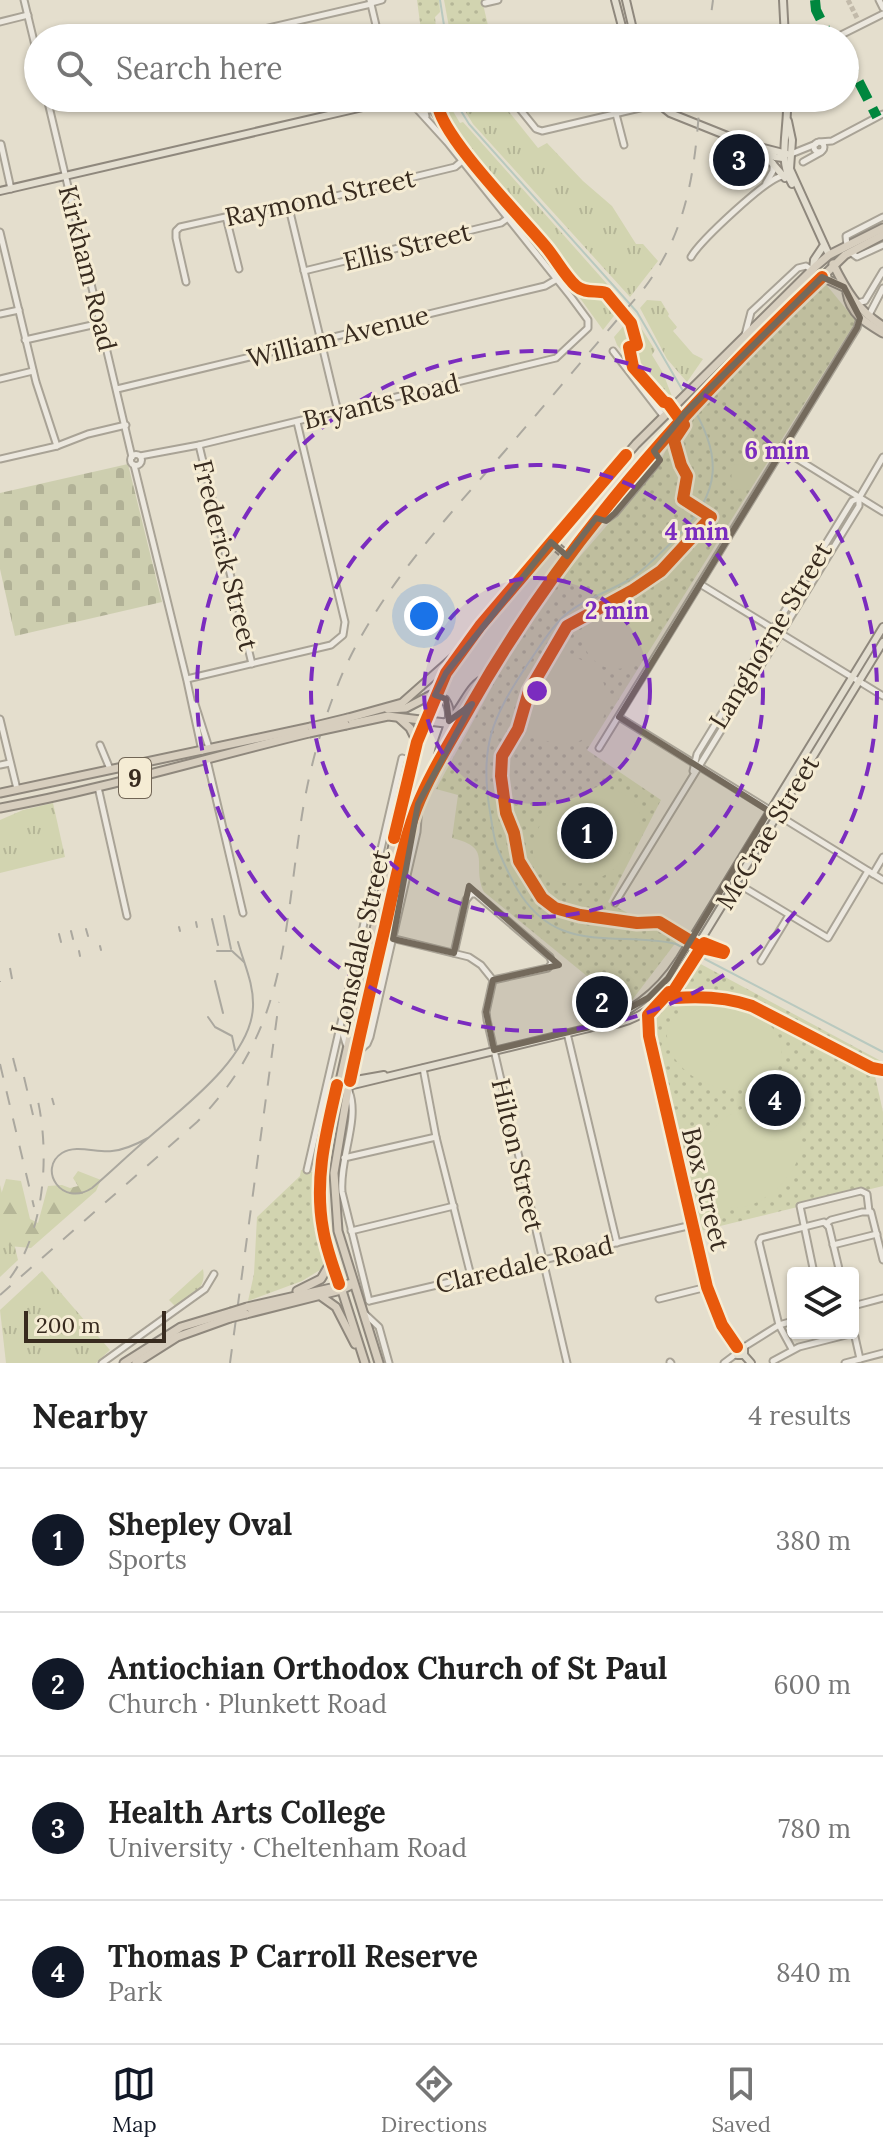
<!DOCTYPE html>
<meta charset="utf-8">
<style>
:root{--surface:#fff;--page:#f6f6f6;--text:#222;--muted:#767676;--line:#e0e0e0;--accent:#111827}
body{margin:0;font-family:Lora,serif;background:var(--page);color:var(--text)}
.controls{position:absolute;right:24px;bottom:24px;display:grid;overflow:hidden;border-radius:8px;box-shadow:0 2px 6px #0004}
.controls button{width:72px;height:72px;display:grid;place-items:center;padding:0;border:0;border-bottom:2px solid var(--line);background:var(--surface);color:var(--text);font:40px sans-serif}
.scale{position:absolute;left:24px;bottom:20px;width:142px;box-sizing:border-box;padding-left:8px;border:4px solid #382b1f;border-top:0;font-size:22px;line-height:28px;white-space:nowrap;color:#382b1f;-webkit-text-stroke:6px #f5ecd4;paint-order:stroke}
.you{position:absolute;left:424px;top:616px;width:28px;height:28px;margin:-20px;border:6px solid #fff;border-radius:50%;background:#1a73e8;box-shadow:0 0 0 12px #1a73e833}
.badge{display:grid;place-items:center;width:52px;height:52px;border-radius:50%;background:var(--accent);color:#fff;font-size:26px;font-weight:700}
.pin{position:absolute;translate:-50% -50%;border:4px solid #fff;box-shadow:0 2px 8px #0006}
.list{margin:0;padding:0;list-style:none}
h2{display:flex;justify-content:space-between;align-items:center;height:104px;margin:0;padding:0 32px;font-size:34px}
h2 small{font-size:26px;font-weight:400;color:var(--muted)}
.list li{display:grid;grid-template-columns:52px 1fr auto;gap:24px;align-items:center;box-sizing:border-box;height:144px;padding:0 32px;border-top:2px solid var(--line)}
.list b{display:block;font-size:30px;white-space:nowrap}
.list p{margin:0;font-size:26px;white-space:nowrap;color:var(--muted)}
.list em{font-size:26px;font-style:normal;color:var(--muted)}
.icon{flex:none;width:44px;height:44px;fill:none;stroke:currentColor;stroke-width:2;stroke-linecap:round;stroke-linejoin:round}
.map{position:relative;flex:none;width:883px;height:1363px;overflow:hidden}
.search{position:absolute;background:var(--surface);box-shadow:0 2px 6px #0004;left:24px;right:24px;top:24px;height:88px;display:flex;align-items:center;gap:20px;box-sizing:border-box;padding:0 28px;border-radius:44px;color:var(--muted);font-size:30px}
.sheet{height:680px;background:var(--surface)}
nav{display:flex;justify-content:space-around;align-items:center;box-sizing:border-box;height:112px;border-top:2px solid var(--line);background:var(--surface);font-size:22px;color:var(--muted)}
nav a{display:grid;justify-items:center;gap:4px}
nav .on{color:var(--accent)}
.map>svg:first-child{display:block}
</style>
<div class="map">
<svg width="883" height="1363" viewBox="0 0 883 1363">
<defs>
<pattern id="grass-tufts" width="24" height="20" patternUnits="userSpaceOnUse" patternTransform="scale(2)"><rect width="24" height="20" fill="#d2d4b0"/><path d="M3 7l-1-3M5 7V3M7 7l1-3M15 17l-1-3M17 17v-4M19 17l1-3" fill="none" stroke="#b5b697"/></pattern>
<pattern id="forest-firs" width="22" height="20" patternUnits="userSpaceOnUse" patternTransform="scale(2)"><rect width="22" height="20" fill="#d2d4b0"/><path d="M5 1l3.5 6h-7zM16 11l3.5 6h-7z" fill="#b5b697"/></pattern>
<pattern id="cemetery-stones" width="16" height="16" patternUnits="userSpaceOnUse" patternTransform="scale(2)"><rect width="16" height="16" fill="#cdceaf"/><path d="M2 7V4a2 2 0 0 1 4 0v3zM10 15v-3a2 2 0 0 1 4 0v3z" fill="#b1b196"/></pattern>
<pattern id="park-dots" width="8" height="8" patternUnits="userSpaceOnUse" patternTransform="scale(2)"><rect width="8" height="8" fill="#d2d4b0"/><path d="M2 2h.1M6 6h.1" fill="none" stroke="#b5b697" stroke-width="1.8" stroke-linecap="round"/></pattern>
</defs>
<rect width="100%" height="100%" fill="#e4decd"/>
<!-- grass -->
<g fill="url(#grass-tufts)">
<polygon points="498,98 538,148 547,143 583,181 612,206 636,244 643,244 658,261 630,297 473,124 458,99"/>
<polygon points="440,101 447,101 460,123 463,122 624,303 603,330 572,287 457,146 441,113"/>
<polygon points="647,300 661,301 669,314 668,316 677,327 673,331 693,354 703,359 687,382 667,359 640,308"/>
<polygon points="633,315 655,350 652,355 663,373 673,399 661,398 617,345 614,337"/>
<polygon points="53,803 65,857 0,873 0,820 23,810"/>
<polygon points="0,1185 18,1260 0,1277"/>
<path d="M 203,1269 C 207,1290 190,1296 175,1306 L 169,1300 Z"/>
<polygon points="42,1271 110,1350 96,1363 6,1363 0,1310"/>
</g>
<!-- forest -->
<polygon fill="url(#forest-firs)" points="78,1171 101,1180 96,1191 31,1248 9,1246 0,1198 6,1179 21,1181 30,1219 38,1223 48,1186 62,1185 70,1188 78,1186 73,1178"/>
<!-- cemetery -->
<polygon fill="url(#cemetery-stones)" points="128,464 162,602 15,636 0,569 0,493"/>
<!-- park -->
<g fill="url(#park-dots)">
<polygon points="417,0 439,0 440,12 435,17 437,38 422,38"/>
<polygon points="444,0 482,0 491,38 451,38"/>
<path d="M 824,282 L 856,321 L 587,750 L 661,800 L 608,902 L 677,941 L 626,1008 L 484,892 C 471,864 494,848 452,838 L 458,795 L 436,789 L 506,661 L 556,584 L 657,468 L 674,434 L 718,385 Z"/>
<polygon points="695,961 881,1061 875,1076 883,1112 883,1186 700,1231 652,1026 658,1012 675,993"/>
<polygon points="301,1170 313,1172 313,1205 323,1257 323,1271 320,1270 302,1281 248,1301 254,1274 257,1217 300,1176"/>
</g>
<!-- garden -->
<g fill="#d2d4b0">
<path d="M 732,464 L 748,465 C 752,473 752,483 746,490 L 731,489 Z"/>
<circle cx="616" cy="636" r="33"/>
<circle cx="563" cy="700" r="44"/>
<path d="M 598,787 C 622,789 644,801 640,828 C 638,844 627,859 614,869 C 560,910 499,858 555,808 C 568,797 581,790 598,787 Z"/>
<path d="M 709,1002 C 740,1006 795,1022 779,1066 C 776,1075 767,1083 758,1086 C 686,1108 622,1015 709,1002 Z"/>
<path d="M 768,1103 C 781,1106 790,1111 797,1123 C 819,1169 748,1227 714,1202 C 688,1183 697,1144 717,1125 C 730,1111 750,1105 768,1103 Z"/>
</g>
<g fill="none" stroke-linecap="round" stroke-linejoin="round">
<!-- stream -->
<g stroke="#b9c9bf" stroke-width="2">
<polyline points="440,0 446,38"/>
<polyline points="453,98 469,124 637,312 683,391"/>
<path d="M 687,397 C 723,456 724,491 673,541 C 658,555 645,570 627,581 C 607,592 581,601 564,616 C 549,630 539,648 527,665 C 492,718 479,747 490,812 C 492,823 493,836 497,847 C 511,881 527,916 562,930 C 596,944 641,935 676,944 L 883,1052"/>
</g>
<!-- minor-tunnel -->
<polyline stroke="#c2baaa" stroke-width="5" stroke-dasharray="5 2.5" stroke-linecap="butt" points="848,0 857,18"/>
<defs>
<g id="minor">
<polyline points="24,0 38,58"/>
<polyline points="370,0 379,38"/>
<polyline points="879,0 883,8"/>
<polyline points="371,3 382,0"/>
<polyline points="485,3 498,0"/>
<polyline points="0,22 28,15"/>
<polyline points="225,38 371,4"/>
<polyline points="835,38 883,14"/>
<polyline points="47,98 132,457"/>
<polyline points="421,98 426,116"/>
<polyline points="424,98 437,116 447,141"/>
<polyline points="511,98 536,129 542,131 644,107"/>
<polyline points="616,114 624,145"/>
<circle cx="819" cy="147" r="5"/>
<polyline points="819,142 832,141 883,114"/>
<polyline points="1,144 11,189"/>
<polyline points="791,154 816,144"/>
<polyline points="803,162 821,152"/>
<polyline points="766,183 773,171 773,163"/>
<polyline points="289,208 338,412"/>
<polyline points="226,217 239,269"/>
<polyline points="0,232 36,382 57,446"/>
<polyline points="847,246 846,236 883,217"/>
<polyline points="850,252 857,257 883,245"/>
<path d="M 691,257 C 700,241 766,179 782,176"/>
<polyline points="304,271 501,223 508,218"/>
<polyline points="186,282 176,238 176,231 180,227 257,210 282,209 455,167 462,161"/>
<polyline points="857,303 865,301 883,271"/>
<polyline points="0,314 19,310"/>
<polyline points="869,315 883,288"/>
<polyline points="745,335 751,312 798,268 806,266 812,270"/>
<polyline points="25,340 101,323"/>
<polyline points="613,351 664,417"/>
<polyline points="0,379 33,371"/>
<polyline points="117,389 545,286 557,279"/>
<polyline points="651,397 668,413"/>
<polyline points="199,445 252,664"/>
<polyline points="783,450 883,512"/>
<circle cx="136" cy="460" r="5.5"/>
<polyline points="140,456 199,445 556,358 588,328 588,320 571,297 447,142 407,98"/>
<polyline points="0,459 57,446 88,434 126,425"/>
<polyline points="134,465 187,681 202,751"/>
<polyline points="596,518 608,518 615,513 656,464 654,451"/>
<polyline points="700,584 883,696"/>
<polyline points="187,679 331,645 343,635 345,622 297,422"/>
<polyline points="195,704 209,748"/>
<polyline points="619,717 883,880"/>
<polyline points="0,719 17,789"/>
<polyline points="100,745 110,769"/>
<polyline points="599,748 857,328 860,318"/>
<polyline points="207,760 243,913"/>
<polyline points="0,765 10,763"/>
<polyline points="693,771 697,754 852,501 859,498"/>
<polyline points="98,787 127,916"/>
<polyline points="873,874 883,857"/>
<polyline points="735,882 828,938 868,871"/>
<polyline points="615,903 859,506 859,498 883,457"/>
<polyline points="383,936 469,957 481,965 493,980 486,1012 487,1020 567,1363"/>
<polyline points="454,953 466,900 471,894 476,894 550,957 552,963 548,968 493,980"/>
<polyline points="761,961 789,915"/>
<polyline points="341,1027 346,1044"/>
<polyline points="567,1033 617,1243"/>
<polyline points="358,1052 367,1044 370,1037 417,832 419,805"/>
<polyline points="423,1068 436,1137 471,1276"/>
<path d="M 349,1091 C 360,1120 339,1159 342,1192 L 369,1301"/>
<polyline points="344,1158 436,1137"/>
<polyline points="307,1170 402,758 413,761"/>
<polyline points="827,1223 831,1220 862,1212 871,1212 883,1260"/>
<polyline points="351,1231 454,1206"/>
<polyline points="833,1245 877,1234"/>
<polyline points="814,1273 800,1206 861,1191 867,1194 869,1211"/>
<polyline points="659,1299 707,1287"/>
<polyline points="369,1301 692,1225"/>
<polyline points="853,1306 883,1298"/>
<polyline points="364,1313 379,1327 389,1363"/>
<polyline points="853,1328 860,1359"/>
<polyline points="744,1347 779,1325 793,1321"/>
<polyline points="792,1349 779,1325 759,1242 761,1238 824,1222 829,1227 840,1273"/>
<polyline points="773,1361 799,1347 854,1333"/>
<polyline points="670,1362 671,1363"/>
<polyline points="102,1363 205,1289 214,1274"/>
<polyline points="724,1363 736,1354"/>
<polyline points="845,1363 883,1353"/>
</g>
<g id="major">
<polyline points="615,0 625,38"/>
<polyline points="626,0 635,38"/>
<polyline points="783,0 785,38"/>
<polyline points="651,98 670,113 750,145 775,157 783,158"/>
<path d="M 787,98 C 789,127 777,159 792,184"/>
<polyline points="788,121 792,140 790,169 829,255"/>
<polyline points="752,145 787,154"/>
<polyline points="766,156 785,178"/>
<polyline points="0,191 402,98"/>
<polyline points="813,269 814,260 824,245"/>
<polyline points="655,1008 648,1017 649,1036 707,1287 722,1325 737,1347"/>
<path d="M 601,1026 C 626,1025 653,1011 669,992 L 883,642"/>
<polyline points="350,1081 384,1075"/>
<path d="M 349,1086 L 589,1028 C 628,1015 657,994 679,960 L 883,627"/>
<polyline points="744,1355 737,1355 737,1347 744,1347 744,1355 751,1363"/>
</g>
<g id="highway">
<path d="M 833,264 C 846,290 858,311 883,326"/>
<polyline points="822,277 844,287"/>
<path d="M 847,293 C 850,314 866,323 883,333"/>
<polyline points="551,542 567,556"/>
<path d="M 388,709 L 406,708 L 431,695 L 445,700 C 458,719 439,739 438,760"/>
<polyline points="348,718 402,703 454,657"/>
<polyline points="400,719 410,728 417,742"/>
<path d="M 346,725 L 388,716 L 445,723 C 463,713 467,684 487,678"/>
<polyline points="0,793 311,727"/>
<path d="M 0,808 C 104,789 206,758 309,733"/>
<polyline points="297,1291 321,1279 331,1262"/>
<polyline points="322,1297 336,1307 355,1344"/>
<polyline points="247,1307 353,1283"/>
<polyline points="246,1314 341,1290 353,1284"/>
<polyline points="124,1363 181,1327 231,1312"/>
<polyline points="136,1363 177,1337 230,1318"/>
<path d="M 365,1363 L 323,1231 L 320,1170 L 406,787 C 422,721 438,680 480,626 L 636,444 L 816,266 L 829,255 L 883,228"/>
<polyline points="379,1363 338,1231 334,1173 348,1089 396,879 409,831 423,793 487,678 551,577 596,518 685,413 725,371 845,255 883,235"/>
</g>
</defs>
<!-- minor casing -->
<use href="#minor" stroke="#a9a396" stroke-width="9"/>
<!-- major casing -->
<use href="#major" stroke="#8f887d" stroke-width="10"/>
<!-- highway casing -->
<use href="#highway" stroke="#8f887d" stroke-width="11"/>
<!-- minor -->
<use href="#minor" stroke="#ece8df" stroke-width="5"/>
<!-- major -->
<use href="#major" stroke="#e3ded0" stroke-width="6"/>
<!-- highway -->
<use href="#highway" stroke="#d7cebe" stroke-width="7"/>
<!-- tram -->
<g stroke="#aba89f" stroke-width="2">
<polyline points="224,916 231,949"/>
<polyline points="212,919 218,945"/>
<polyline points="196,922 197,927"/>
<polyline points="179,927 180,931"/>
<polyline points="86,929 88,936"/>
<polyline points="71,931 73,939"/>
<polyline points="59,934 61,942"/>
<polyline points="100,946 101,950"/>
<polyline points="79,951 80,956"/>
<polyline points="217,951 232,951 244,962"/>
<polyline points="215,981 223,1013"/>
<polyline points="208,1017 215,1027 232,1036 235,1050"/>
<path d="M 148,1138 C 137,1144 125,1150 112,1151 C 97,1153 76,1144 62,1153 C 37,1169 62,1208 92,1188 C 111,1172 128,1155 147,1139 C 182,1108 251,1058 253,1007 C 254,984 244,964 238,942"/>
</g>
<!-- rail -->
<g stroke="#aba89f" stroke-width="2" stroke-dasharray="14 14" stroke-linecap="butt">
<polyline points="708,38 713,0"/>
<polyline points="10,968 12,979"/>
<polyline points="0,981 0,982"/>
<polyline points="13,1058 20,1085"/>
<polyline points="0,1064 34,1207"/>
<polyline points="24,1077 33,1115"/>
<polyline points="52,1098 54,1105"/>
<path d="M 10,1278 C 44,1232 50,1157 38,1101"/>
<path d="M 0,1295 L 197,1122 C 288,1030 283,934 302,815 C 310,765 324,716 344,670 C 382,587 445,520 504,452 C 551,398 596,344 642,291 C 688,232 695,170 700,98"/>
<polyline points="230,1363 279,1002"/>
</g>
<defs>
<g id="highway-bridge">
<polyline points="311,727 348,718"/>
<polyline points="309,733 346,725"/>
<polyline points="231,1312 247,1307"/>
<polyline points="230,1318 246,1314"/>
</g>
</defs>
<!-- highway-bridge casing -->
<use href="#highway-bridge" stroke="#8f887d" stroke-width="11" stroke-linecap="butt"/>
<!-- highway-bridge -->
<use href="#highway-bridge" stroke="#d7cebe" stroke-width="7"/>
<!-- quiet -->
<g stroke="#00873e" stroke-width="10" stroke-dasharray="20 10" stroke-linecap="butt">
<polyline points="815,0 816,10 830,38"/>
<polyline points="845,55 877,117"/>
</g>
<defs>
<g id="cycleway">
<path d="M 417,98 L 416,104 L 438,104 C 439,134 523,219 546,247 C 556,259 565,276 576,286 C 585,294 596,290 606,293 L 631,323 L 637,345 L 629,347 L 633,367 L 664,402 L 668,403 L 684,425 L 674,440 L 681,465 L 687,476 L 683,499 L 711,517 L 661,571 L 633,590 L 567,626 L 529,691 L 518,729 L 502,756 L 501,776 L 506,813 L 514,833 L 519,861 L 542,898 L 555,908 L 580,915 L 637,923 L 659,922 L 702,948 L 723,953 L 724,951 L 704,943 L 703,945 L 671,995 L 675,998 C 702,996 727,997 752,1006 L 872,1068 L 883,1070"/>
<polyline points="394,838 417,742 446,673 480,626 626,455"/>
<polyline points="669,992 648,1015 649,1036 707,1287 722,1325 737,1347"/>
<path d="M 350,1081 C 361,1029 373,978 385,927 C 394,887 402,847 416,809 C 430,773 451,741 470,707 C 562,544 687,405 822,277"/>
<path d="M 337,1085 C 326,1133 314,1179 323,1229 C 326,1248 333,1266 339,1284"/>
</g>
</defs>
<!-- cycleway casing -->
<use href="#cycleway" stroke="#f5ecd4" stroke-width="17"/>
<!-- cycleway -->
<use href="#cycleway" stroke="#e8590c" stroke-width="12"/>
</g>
<!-- marked area -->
<path fill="#746a5c" fill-opacity="0.2" stroke="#746a5c" stroke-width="6" stroke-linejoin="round" d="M 822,277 L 844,287 L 860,318 L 857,328 L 619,717 L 769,811 L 668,978 L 648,998 L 598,1025 L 494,1050 L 486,1012 L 493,980 L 559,965 L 469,886 L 454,953 L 393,939 L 418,804 L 472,704 L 449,721 L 446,699 L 435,695 L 446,673 L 551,542 L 567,556 L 596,518 L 606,521 L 615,513 L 660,460 L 654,451 L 685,413 Z"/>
<!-- distance rings -->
<circle cx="537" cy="691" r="113" fill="#7b2cbf" fill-opacity=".12"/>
<g fill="none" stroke="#7b2cbf" stroke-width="4" stroke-dasharray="14 10">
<circle cx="537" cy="691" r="113"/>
<circle cx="537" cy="691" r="226"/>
<circle cx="537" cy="691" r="340"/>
</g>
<g text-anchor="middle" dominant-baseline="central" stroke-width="6" stroke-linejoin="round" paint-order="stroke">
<!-- shield labels -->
<rect fill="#f5ecd4" stroke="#716555" stroke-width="2" x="119" y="758" width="32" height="40" rx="6"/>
<g font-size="24" font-weight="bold" fill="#382b1f">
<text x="135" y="778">9</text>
</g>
<!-- street labels -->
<g font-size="26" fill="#382b1f" stroke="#f5ecd4">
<text transform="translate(320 197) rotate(-12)">Raymond Street</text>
<text transform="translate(407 246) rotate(-14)">Ellis Street</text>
<text transform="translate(88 268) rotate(76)">Kirkham Road</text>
<text transform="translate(338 336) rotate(-14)">William Avenue</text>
<text transform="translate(381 401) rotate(-14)">Bryants Road</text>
<text transform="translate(226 555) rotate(76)">Frederick Street</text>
<text transform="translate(770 635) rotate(-59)">Langhorne Street</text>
<text transform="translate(767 832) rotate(-59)">McCrae Street</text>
<text transform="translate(360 942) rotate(-77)">Lonsdale Street</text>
<text transform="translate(518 1155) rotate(77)">Hilton Street</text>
<text transform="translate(706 1189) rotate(76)">Box Street</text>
<text transform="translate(524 1264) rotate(-13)">Claredale Road</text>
</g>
</g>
<circle cx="537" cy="691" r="12" fill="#7b2cbf" stroke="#f5ecd4" stroke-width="4"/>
<g font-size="24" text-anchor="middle" font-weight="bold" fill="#7b2cbf" stroke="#f5ecd4" stroke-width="6" stroke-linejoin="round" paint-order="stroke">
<text x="777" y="459">6 min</text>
<text x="697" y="540">4 min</text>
<text x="617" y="619">2 min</text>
</g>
</svg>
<div class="controls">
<button><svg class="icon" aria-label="layers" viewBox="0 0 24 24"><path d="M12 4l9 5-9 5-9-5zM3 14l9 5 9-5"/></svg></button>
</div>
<div class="scale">200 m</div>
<div class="you"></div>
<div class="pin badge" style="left:587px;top:833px">1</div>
<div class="pin badge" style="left:602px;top:1002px">2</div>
<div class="pin badge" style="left:739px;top:160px">3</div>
<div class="pin badge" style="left:775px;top:1100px">4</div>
<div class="search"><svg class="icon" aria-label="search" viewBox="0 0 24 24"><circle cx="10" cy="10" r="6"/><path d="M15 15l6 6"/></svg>Search here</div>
</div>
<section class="sheet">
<h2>Nearby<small>4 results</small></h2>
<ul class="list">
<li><span class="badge">1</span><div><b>Shepley Oval</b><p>Sports</p></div><em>380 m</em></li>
<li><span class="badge">2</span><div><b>Antiochian Orthodox Church of St Paul</b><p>Church · Plunkett Road</p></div><em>600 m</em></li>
<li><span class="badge">3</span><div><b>Health Arts College</b><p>University · Cheltenham Road</p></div><em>780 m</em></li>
<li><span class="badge">4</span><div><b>Thomas P Carroll Reserve</b><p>Park</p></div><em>840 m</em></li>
</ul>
</section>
<nav>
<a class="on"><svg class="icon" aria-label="map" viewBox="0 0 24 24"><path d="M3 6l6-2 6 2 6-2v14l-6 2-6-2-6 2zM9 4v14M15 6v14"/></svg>Map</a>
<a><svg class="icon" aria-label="directions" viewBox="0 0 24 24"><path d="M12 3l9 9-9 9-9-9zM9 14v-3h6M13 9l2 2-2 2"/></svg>Directions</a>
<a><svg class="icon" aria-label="saved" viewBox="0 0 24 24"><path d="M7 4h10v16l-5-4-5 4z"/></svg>Saved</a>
</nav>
